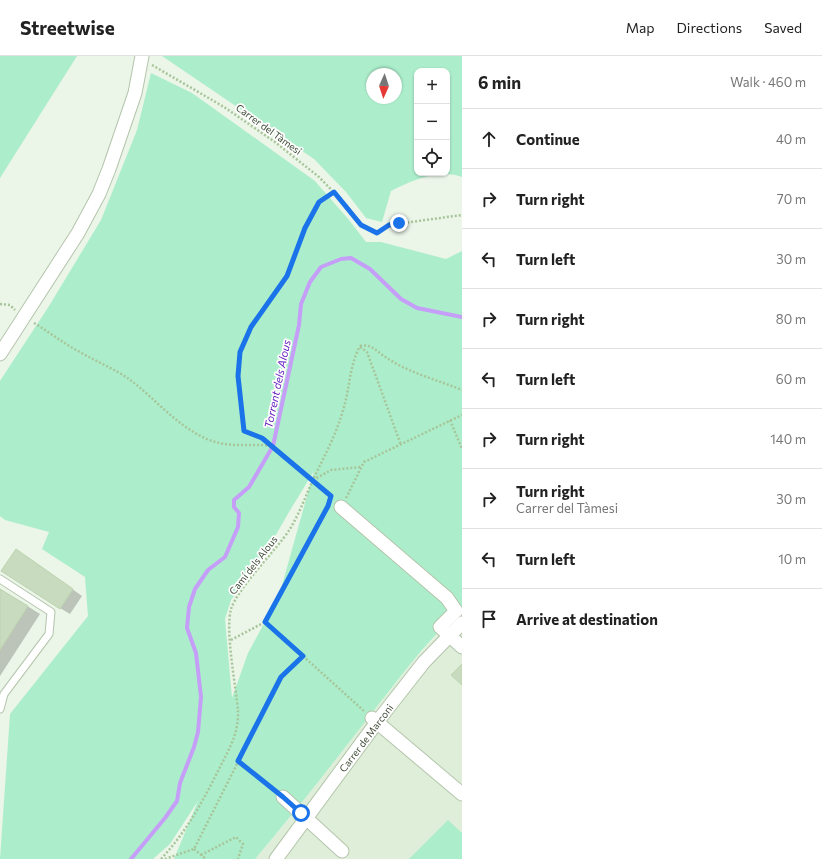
<!DOCTYPE html>
<meta charset="utf-8">
<style>
:root{--surface:#fff;--page:#f6f6f6;--text:#222;--muted:#767676;--line:#e0e0e0}
body{margin:0;font-family:Commissioner,sans-serif;background:var(--page);color:var(--text)}
.controls{position:absolute;right:12px;top:12px;display:grid;overflow:hidden;border-radius:8px;box-shadow:0 1px 3px #0004}
.controls button{width:36px;height:36px;display:grid;place-items:center;padding:0;border:0;border-bottom:1px solid var(--line);background:var(--surface);color:var(--text);font:20px sans-serif}
.compass{position:absolute;left:366px;top:12px;width:36px;height:36px;border-radius:50%;background:var(--surface);box-shadow:0 1px 3px #0004;rotate:183deg}
.stop{position:absolute;width:12px;height:12px;margin:-9px;border:3px solid #1a73e8;border-radius:50%;background:#fff}
.stop.end{background:#1a73e8;border-color:#fff;box-shadow:0 1px 4px #0008}
.list{margin:0;padding:0;list-style:none}
h2{display:flex;justify-content:space-between;align-items:center;height:52px;margin:0;padding:0 16px;font-size:17px}
h2 small{font-size:13px;font-weight:400;color:var(--muted)}
.list li{display:grid;grid-template-columns:26px 1fr auto;gap:12px;align-items:center;box-sizing:border-box;height:60px;padding:0 16px;border-top:1px solid var(--line)}
.list b{display:block;font-size:15px;white-space:nowrap}
.list p{margin:0;font-size:13px;white-space:nowrap;color:var(--muted)}
.list em{font-size:13px;font-style:normal;color:var(--muted)}
.icon{flex:none;width:22px;height:22px;fill:none;stroke:currentColor;stroke-width:2;stroke-linecap:round;stroke-linejoin:round}
.map{position:relative;flex:none;width:462px;height:803px;overflow:hidden}
header{display:flex;align-items:center;gap:24px;box-sizing:border-box;height:56px;padding:0 20px;background:var(--surface);border-bottom:1px solid var(--line)}
header strong{font-size:19px}
nav{display:flex;gap:22px;margin-inline-start:auto;font-size:14px}
main{display:flex}
aside{flex:1;background:var(--surface)}
.map>svg:first-child{display:block}
</style>
<header>
<strong>Streetwise</strong>
<nav><a>Map</a><a>Directions</a><a>Saved</a></nav>
</header>
<main>
<div class="map">
<svg width="462" height="803" viewBox="0 0 462 803">
<rect width="100%" height="100%" fill="#ebf5e8"/>
<!-- residential -->
<polygon fill="#dfeed9" points="462,555 462,803 255,803 284,769 413,605 452,563"/>
<!-- green -->
<g fill="#aceecb" fill-rule="evenodd">
<polygon points="0,0 77,0 0,122"/>
<path d="M 162,0 L 462,0 L 462,121 C 440,112 410,125 391,135 L 382,166 L 366,162 L 346,136 L 314,103 ZM 417,15 L 447,15 L 447,117 L 417,117 ZM 372,18 L 396,18 L 396,42 L 372,42 Z"/>
<path d="M 151,17 L 192,37 L 315,125 L 349,164 L 366,186 L 381,186 L 446,203 L 462,195 L 462,555 C 428,582 402,619 375,653 C 336,703 297,754 255,803 L 174,803 L 198,745 L 170,788 L 153,803 L 0,803 L 10,658 L 88,560 L 85,521 L 42,493 L 49,476 L 5,464 L 0,460 L 0,325 L 49,250 L 101,164 L 137,74 ZM 314,415 L 279,540 L 248,597 L 232,642 L 225,563 L 231,544 L 263,501 L 289,456 Z"/>
<polygon points="448,764 462,777 462,803 409,803"/>
</g>
<!-- shadow -->
<g fill="#0003">
<polygon points="26,500 82,540 70,558 60,552"/>
<polygon points="0,533 40,558 0,620"/>
</g>
<g fill="none" stroke-linecap="round" stroke-linejoin="round">
<!-- stream -->
<polyline stroke="#c59ef8" stroke-width="4" points="131,803 165,762 177,745 180,727 194,691 198,676 201,641 196,597 187,572 189,551 195,533 208,514 225,501 238,471 239,457 234,451 234,444 249,431 273,390 299,269 301,248 310,226 321,211 341,203 351,202 370,213 401,243 417,252 462,261"/>
</g>
<!-- building -->
<g fill="#c9dbbf" stroke="#bcd4ae">
<polygon points="16,493 73,533 60,553 1,515"/>
<polygon points="0,533 28,550 0,594"/>
<polygon points="462,608 462,629 451,619"/>
</g>
<g fill="none" stroke-linecap="round" stroke-linejoin="round">
<defs>
<polyline id="lane" points="0,523 51,556 49,578 4,638 0,653"/>
<g id="street">
<polyline points="0,298 78,177 99,138 109,113 135,37 142,0"/>
<polyline points="341,451 447,542 456,555 440,571 462,591"/>
<polyline points="372,662 462,738"/>
<polyline points="283,741 342,795"/>
<polyline points="276,803 377,666 424,606 462,567"/>
</g>
</defs>
<!-- lane casing -->
<use href="#lane" stroke="#b4c5ac" stroke-width="9"/>
<!-- street casing -->
<use href="#street" stroke="#b4c5ac" stroke-width="15"/>
<!-- path -->
<g stroke="#a7c599" stroke-width="2.5" stroke-dasharray="2 2" stroke-linecap="butt">
<polyline points="152,9 224,51 275,86 319,121 346,149 361,169 377,177 389,169 462,159"/>
<polyline points="0,248 10,249 15,254"/>
<path d="M 34,267 C 49,276 63,287 78,295 C 95,305 113,312 129,323 C 156,343 179,373 212,385 C 232,392 252,387 272,390"/>
<path d="M 360,290 C 372,287 378,297 387,302 C 409,317 438,324 462,334"/>
<polyline points="360,291 367,296 401,389"/>
<polyline points="450,364 462,393"/>
<polyline points="313,424 331,414 361,411"/>
<polyline points="331,441 262,382 244,375 238,320 240,296 251,271 287,220 305,172 319,146 334,136"/>
<polyline points="346,442 364,406 462,359"/>
<polyline points="231,584 265,566"/>
<polyline points="303,600 364,655"/>
<polyline points="238,705 275,734"/>
<polyline points="194,793 206,803"/>
<polyline points="201,799 236,781 243,788 238,803"/>
<path d="M 161,803 C 186,776 202,747 218,715 C 228,695 239,678 238,655 C 236,630 225,576 231,553 C 239,530 275,496 290,473 C 299,458 305,442 312,426 C 323,402 336,380 343,354 C 350,333 349,310 360,290"/>
<polyline points="165,803 194,793 281,621 303,600 265,566 328,450"/>
</g>
<!-- lane -->
<use href="#lane" stroke="#fff" stroke-width="7"/>
<!-- street -->
<use href="#street" stroke="#fff" stroke-width="13"/>
</g>
<g fill="none" stroke-linecap="round" stroke-linejoin="round">
<!-- route -->
<polyline stroke="#1a73e8" stroke-width="5" points="301,757 283,741 238,705 281,621 303,600 265,566 328,450 331,440 262,382 244,375 238,320 240,296 251,271 287,220 305,172 319,146 334,136 361,169 377,177 389,169 399,167"/>
</g>
<g text-anchor="middle" dominant-baseline="central" stroke-width="3.5" stroke-linejoin="round" paint-order="stroke">
<!-- street labels -->
<g font-size="10" fill="#3d4a35" stroke="#fff">
<text transform="translate(269 73) rotate(36)">Carrer del Tàmesi</text>
<text transform="translate(253 509) rotate(-52)">Camí dels Alous</text>
<text transform="translate(366 682) rotate(-53)">Carrer de Marconi</text>
</g>
<!-- water labels -->
<g font-size="11" font-style="italic" fill="#6923c1" stroke="#fff">
<text transform="translate(277 328) rotate(-78)">Torrent dels Alous</text>
</g>
</g>
</svg>
<div class="controls">
<button>+</button>
<button>−</button>
<button><svg class="icon" aria-label="locate" viewBox="0 0 24 24"><circle cx="12" cy="12" r="6"/><path d="M12 2v4M12 18v4M2 12h4M18 12h4"/></svg></button>
</div>
<svg class="compass" viewBox="-18 -18 36 36"><path d="M0-13l5 13h-10z" fill="#e53935"/><path d="M0 13l5-13h-10z" fill="#767676"/></svg>
<div class="stop" style="left:301px;top:757px"></div>
<div class="stop end" style="left:399px;top:167px"></div>
</div>
<aside>
<h2>6 min<small>Walk · 460 m</small></h2>
<ul class="list">
<li><svg class="icon" aria-label="ahead" viewBox="0 0 24 24"><path d="M12 20V5M6 11l6-6 6 6"/></svg><div><b>Continue</b></div><em>40 m</em></li>
<li><svg class="icon" aria-label="right" viewBox="0 0 24 24"><path d="M7 20v-9h11M14 6l5 5-5 5"/></svg><div><b>Turn right</b></div><em>70 m</em></li>
<li><svg class="icon" aria-label="left" viewBox="0 0 24 24"><path d="M17 20v-9H6M10 6l-5 5 5 5"/></svg><div><b>Turn left</b></div><em>30 m</em></li>
<li><svg class="icon" aria-label="right" viewBox="0 0 24 24"><path d="M7 20v-9h11M14 6l5 5-5 5"/></svg><div><b>Turn right</b></div><em>80 m</em></li>
<li><svg class="icon" aria-label="left" viewBox="0 0 24 24"><path d="M17 20v-9H6M10 6l-5 5 5 5"/></svg><div><b>Turn left</b></div><em>60 m</em></li>
<li><svg class="icon" aria-label="right" viewBox="0 0 24 24"><path d="M7 20v-9h11M14 6l5 5-5 5"/></svg><div><b>Turn right</b></div><em>140 m</em></li>
<li><svg class="icon" aria-label="right" viewBox="0 0 24 24"><path d="M7 20v-9h11M14 6l5 5-5 5"/></svg><div><b>Turn right</b><p>Carrer del Tàmesi</p></div><em>30 m</em></li>
<li><svg class="icon" aria-label="left" viewBox="0 0 24 24"><path d="M17 20v-9H6M10 6l-5 5 5 5"/></svg><div><b>Turn left</b></div><em>10 m</em></li>
<li><svg class="icon" aria-label="arrive" viewBox="0 0 24 24"><path d="M6 21V4h12l-3 4 3 4H6"/></svg><div><b>Arrive at destination</b></div></li>
</ul>
</aside>
</main>
